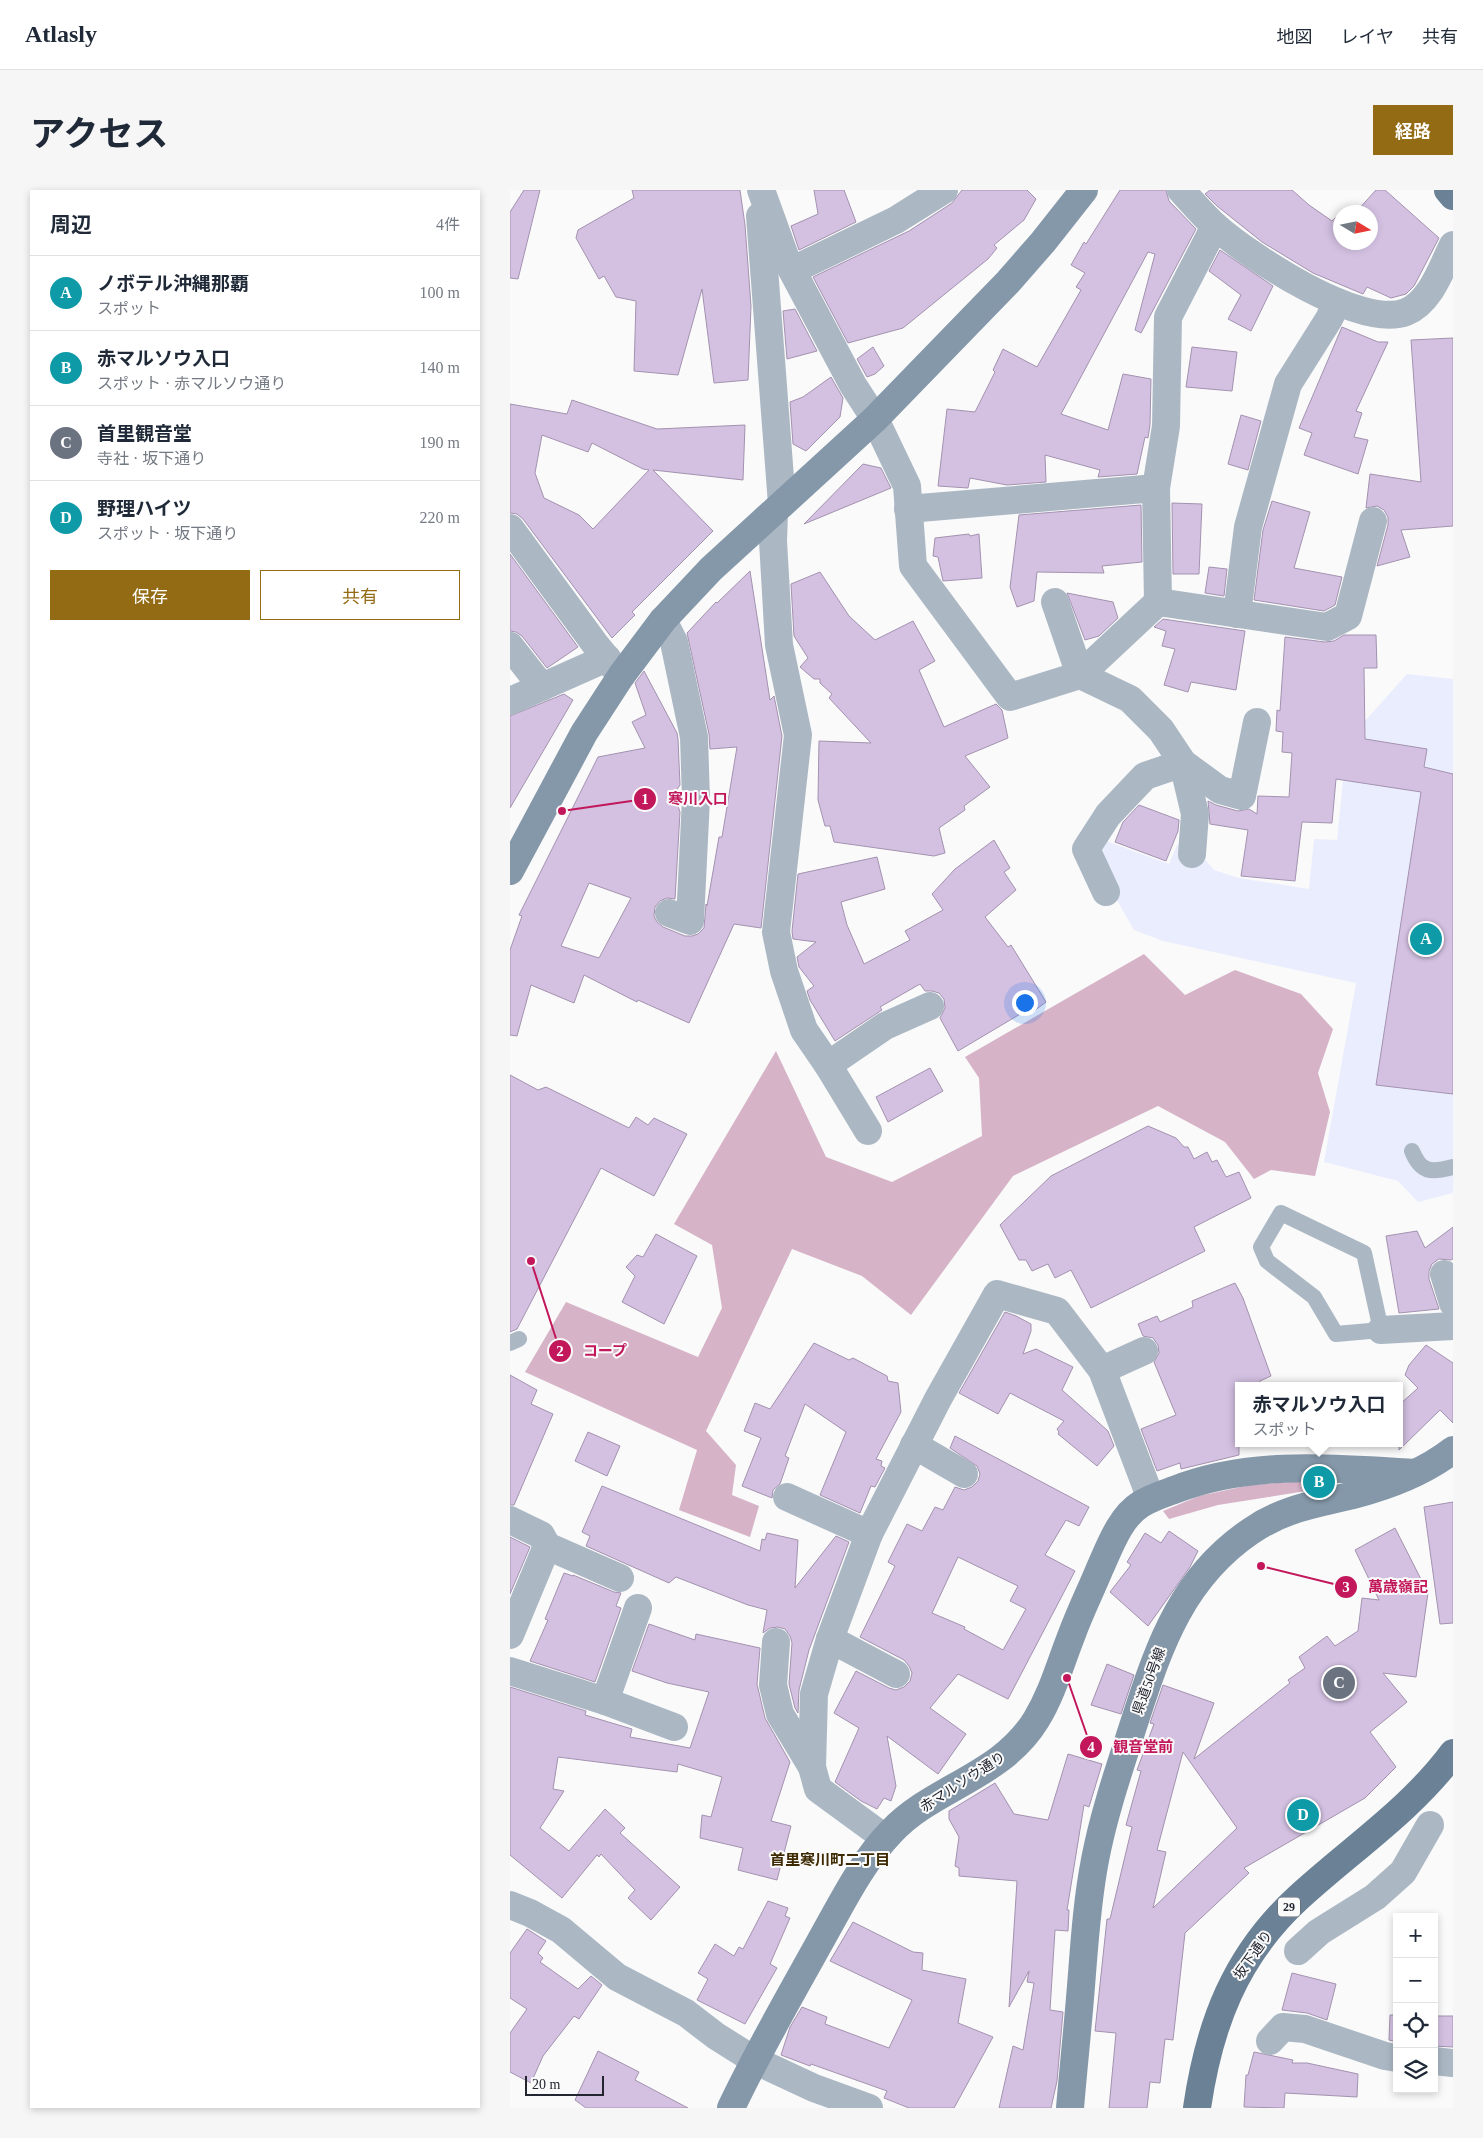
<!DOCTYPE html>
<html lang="ja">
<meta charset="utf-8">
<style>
:root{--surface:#fff;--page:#f6f6f7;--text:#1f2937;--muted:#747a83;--line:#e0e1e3;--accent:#946b15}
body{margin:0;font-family:"Times New Roman","Noto Sans JP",serif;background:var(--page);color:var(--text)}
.controls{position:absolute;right:15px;bottom:15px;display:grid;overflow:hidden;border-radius:0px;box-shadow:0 2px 8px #0003}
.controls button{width:45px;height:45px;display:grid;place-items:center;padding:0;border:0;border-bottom:1px solid var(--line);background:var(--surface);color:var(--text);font:25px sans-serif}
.compass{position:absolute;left:823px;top:15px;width:45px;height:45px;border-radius:50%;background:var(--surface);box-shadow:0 2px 8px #0003;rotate:100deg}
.scale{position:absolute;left:15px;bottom:12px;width:79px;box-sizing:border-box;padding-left:5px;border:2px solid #232531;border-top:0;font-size:14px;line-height:18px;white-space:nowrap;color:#232531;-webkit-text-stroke:4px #fafafa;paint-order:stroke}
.you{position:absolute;left:514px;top:812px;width:18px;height:18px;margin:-12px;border:4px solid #fff;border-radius:50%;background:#1a73e8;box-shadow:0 0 0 8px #1a73e833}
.badge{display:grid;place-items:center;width:32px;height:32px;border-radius:50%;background:var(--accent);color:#fff;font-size:16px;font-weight:700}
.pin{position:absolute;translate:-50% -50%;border:2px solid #fff;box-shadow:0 1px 5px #0006}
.popup{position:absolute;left:725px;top:1192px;width:168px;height:65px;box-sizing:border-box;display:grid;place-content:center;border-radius:0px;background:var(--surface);filter:drop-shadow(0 1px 4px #0005);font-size:16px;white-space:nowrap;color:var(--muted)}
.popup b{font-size:19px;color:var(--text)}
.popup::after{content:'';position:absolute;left:50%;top:100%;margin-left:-10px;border:10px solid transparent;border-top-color:var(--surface)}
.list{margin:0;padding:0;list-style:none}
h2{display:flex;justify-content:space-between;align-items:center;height:65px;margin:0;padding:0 20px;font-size:21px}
h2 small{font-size:16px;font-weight:400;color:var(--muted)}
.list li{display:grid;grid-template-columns:32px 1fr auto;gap:15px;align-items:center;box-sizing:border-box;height:75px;padding:0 20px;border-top:1px solid var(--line)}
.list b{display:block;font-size:19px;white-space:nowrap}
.list p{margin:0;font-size:16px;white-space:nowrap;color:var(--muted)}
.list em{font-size:16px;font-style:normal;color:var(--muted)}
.actions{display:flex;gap:10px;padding:15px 20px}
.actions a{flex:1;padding:11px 0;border:1px solid var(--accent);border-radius:0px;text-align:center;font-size:18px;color:var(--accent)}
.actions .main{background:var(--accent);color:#fff}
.icon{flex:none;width:28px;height:28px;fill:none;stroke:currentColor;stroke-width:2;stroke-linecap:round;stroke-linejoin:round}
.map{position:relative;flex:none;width:943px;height:1918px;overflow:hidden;border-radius:0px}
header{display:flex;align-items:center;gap:30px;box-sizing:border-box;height:70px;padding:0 25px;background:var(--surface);border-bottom:1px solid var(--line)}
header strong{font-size:24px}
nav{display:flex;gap:28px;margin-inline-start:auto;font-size:18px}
.intro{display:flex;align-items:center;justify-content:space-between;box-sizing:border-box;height:120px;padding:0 30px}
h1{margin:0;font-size:35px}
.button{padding:12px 22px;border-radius:0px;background:var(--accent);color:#fff;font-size:18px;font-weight:700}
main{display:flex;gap:30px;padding:0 30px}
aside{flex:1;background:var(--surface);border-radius:0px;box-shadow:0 2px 8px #0003}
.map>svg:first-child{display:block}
</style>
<header>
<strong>Atlasly</strong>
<nav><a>地図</a><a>レイヤ</a><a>共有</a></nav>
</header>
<div class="intro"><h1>アクセス</h1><a class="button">経路</a></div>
<main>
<aside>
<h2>周辺<small>4件</small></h2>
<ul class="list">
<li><span class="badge" style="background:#0f9aa8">A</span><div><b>ノボテル沖縄那覇</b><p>スポット</p></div><em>100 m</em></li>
<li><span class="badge" style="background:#0f9aa8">B</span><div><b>赤マルソウ入口</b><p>スポット · 赤マルソウ通り</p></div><em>140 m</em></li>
<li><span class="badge" style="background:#6b7280">C</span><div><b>首里観音堂</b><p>寺社 · 坂下通り</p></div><em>190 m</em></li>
<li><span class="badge" style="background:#0f9aa8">D</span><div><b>野理ハイツ</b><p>スポット · 坂下通り</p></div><em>220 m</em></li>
</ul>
<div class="actions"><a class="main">保存</a><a>共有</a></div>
</aside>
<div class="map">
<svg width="943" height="1918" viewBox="0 0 943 1918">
<rect width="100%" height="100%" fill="#fafafa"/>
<!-- built -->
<polygon fill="#eaedfe" points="897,484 943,489 943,1003 908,1012 888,991 814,972 846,793 653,751 624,740 580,663 588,648 659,674 667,655 688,661 704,680 729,688 799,699 804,649 827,650 837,551"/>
<!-- forest -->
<g fill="#d6b3c7">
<polygon points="634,764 675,805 725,780 791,804 823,839 808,883 820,922 805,986 761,980 744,989 715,952 648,916 503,986 401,1125 352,1086 282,1059 196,1241 226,1275 222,1305 249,1316 240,1347 169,1320 187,1260 15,1182 56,1112 188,1167 212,1118 202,1055 164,1034 266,861 316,967 382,992 472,946 469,888 455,867"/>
<polygon points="794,1291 796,1301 708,1315 659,1329 653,1321 689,1306 740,1295"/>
</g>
<!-- building -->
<g fill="#d4c1e2" stroke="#a392af" fill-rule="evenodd">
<polygon points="14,0 30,0 8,89 0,88 0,22"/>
<polygon points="122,0 230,0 235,35 241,116 238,190 204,193 192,99 168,185 124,181 126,111 106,107 94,86 89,89 66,48 68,40 124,8"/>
<polygon points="304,0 334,0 346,32 289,60 281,36 308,24"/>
<polygon points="452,0 517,0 526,9 514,30 484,55 487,58 478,69 393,138 338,153 303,87 399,41 442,13"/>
<polygon points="610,0 656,0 659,11 686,39 631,143 625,140 645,64 638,62 551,224 598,240 613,184 641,189 640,235 638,248 635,247 627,284 588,287 590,280 535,265 536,292 497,295 460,288 458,298 428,296 437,219 465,222 485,182 483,180 493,159 527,177 571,100 566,97 575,83 561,75 574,52 576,54"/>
<polygon points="700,0 782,0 799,15 822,31 826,27 830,30 830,52 860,52 860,22 846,22 866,0 875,0 929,48 904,96 896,104 881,108 857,97 853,104 803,83 752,52 707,16 695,4"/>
<polygon points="710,60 763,96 741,141 718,129 731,105 699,81"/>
<polygon points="285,119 307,161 277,169 273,121"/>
<polygon points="832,137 868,152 878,152 846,221 852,223 844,247 858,250 848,284 794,265 802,243 789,238"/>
<polygon points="943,148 943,336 891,340 900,367 867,376 878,335 878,327 874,320 867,316 856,318 860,284 911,292 901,150"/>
<polygon points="363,157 374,176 365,184 357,187 347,169"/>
<polygon points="682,157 727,162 722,201 676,197"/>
<polygon points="321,187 333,208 330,227 296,261 283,254 280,212 293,207"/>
<path d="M 62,210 L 147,239 L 235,235 L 233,290 L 143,280 L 203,341 L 122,422 L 125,425 L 102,448 L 13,329 L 7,324 L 0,323 L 0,214 L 57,224 ZM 32,245 L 78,262 L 82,253 L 133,279 L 139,280 L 83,339 L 69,325 L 34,308 L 25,283 Z"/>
<polygon points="731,225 751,231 738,280 718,274"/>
<polygon points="353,274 371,278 381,298 294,334"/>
<polygon points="762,311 800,322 784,378 832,387 825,415 814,421 744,410 753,340"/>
<polygon points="662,313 692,314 689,384 663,384"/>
<polygon points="631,315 632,372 592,376 594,383 527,382 524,411 507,417 500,397 509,325"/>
<polygon points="459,344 460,346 469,344 472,388 433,391 428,367 423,366 425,348"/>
<polygon points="0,364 68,457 37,478 12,446 6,442 0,441"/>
<polygon points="699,377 717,379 714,406 695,403"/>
<path d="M 240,381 L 260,510 L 264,506 L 272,546 L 251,738 L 224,734 L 179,833 L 128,810 L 127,812 L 74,785 L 64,813 L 21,795 L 7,846 L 0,845 L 0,760 L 12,726 L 9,725 L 88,567 L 135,558 L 122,532 L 136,525 L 125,493 L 134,481 L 167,543 L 168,549 L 170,595 L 164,604 L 170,622 L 165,709 L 157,708 L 150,711 L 145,717 L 144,726 L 147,732 L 153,737 L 175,746 L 182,746 L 188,744 L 194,738 L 196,714 L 197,716 L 209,647 L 212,647 L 227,557 L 200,559 L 199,544 L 177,443 L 206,412 L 207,413 ZM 79,693 L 121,708 L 89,768 L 51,756 Z"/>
<polygon points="310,382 339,426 365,450 403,431 425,471 409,480 434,537 486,514 492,520 498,548 455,566 480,597 454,616 455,620 429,638 435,663 424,666 324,652 320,636 315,636 308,610 309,551 361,553 319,508 322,504 310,493 310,489 304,489 290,477 298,468 284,446 281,394"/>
<polygon points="557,403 603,412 608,428 589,446 575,450"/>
<polygon points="653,429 735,441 726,500 681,492 678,502 654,495 665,459 652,456 656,441 644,437"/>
<polygon points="834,445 866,445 867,478 854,478 855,549 917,559 914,577 943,584 943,904 866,895 911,602 826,589 822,633 792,632 785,691 731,686 738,640 700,634 698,611 706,615 728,621 739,619 747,624 748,606 779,607 782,563 772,562 773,542 766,541 767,520 770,521 775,447 815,452 824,451"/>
<polygon points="54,504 63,510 0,618 0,526"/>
<polygon points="629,615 669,630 668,641 656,671 605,652 613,632"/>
<polygon points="484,650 500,678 494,682 506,700 475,727 498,757 501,755 536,812 520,824 517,820 448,861 430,828 435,818 434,809 429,803 422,801 415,801 410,794 370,817 372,820 325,851 300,810 297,801 304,796 289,777 287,767 306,752 283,749 282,741 288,684 367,667 375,699 331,712 337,735 354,774 400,750 395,741 433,720 422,704 445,679"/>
<polygon points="420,878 433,901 378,932 366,907"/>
<polygon points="0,885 28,900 36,897 119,938 126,927 138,935 144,928 177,944 144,1006 91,978 7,1139 0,1142"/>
<polygon points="638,936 666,948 674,957 678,957 684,969 697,962 702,972 707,970 716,987 729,982 741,1008 684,1037 695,1061 581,1118 561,1080 545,1088 538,1074 522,1081 516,1070 509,1070 490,1035 541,986"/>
<polygon points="943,1037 943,1069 941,1070 929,1069 922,1074 919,1081 919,1089 929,1119 889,1123 876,1046 907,1041 915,1058"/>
<polygon points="146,1044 187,1066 154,1134 112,1112 125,1086 116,1077 127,1065 133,1067"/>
<polygon points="725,1093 733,1108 761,1186 750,1191 750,1196 729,1196 729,1265 671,1279 670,1273 647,1281 631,1239 666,1225 644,1172 649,1163 648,1155 643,1148 633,1146 628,1134 647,1126 650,1132 683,1117 682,1111"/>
<polygon points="495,1122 506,1126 521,1134 521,1141 513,1164 526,1159 563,1177 552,1200 598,1241 604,1256 587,1276 548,1244 549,1242 547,1239 554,1231 500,1203 488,1224 449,1203"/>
<polygon points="304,1153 339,1170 343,1168 377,1186 378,1191 388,1193 391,1222 366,1269 372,1271 371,1276 375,1278 365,1297 361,1296 350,1323 310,1305 336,1242 295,1214 275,1266 279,1268 270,1294 263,1300 262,1308 232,1296 251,1248 234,1241 245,1213 260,1219"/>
<polygon points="916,1155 943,1173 943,1233 930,1220 889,1260 889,1215 908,1198 895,1185 899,1175"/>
<polygon points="0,1185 27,1200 21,1214 43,1224 4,1315 0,1315"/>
<polygon points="78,1242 110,1256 97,1286 65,1271"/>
<path d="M 445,1246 L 579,1317 L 569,1336 L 556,1330 L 535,1365 L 565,1381 L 498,1509 L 448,1484 L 420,1518 L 456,1544 L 428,1584 L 377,1546 L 386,1596 L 381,1611 L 374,1608 L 367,1619 L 351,1611 L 325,1592 L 349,1538 L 324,1523 L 346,1481 L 379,1498 L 386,1500 L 394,1497 L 400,1491 L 402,1483 L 399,1476 L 394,1470 L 350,1447 L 385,1376 L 378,1372 L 397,1334 L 412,1341 L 425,1317 L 433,1320 L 445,1297 L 454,1300 L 462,1297 L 468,1291 L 470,1284 L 467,1276 L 440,1258 ZM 448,1367 L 508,1396 L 500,1411 L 516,1419 L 493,1460 L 454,1439 L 455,1437 L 422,1423 Z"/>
<polygon points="92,1296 250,1361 252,1349 255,1350 257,1343 288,1350 285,1398 326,1346 339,1352 299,1460 289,1500 288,1523 285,1518 279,1494 282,1453 280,1446 275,1439 268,1437 260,1438 253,1443 257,1420 238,1415 166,1387 159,1393 76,1356 80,1346 72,1342"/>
<polygon points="943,1312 943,1433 930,1434 914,1317"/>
<path d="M 885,1338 L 918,1403 L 906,1487 L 873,1483 L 897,1512 L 860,1542 L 886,1577 L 855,1608 L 734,1678 L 739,1683 L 675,1743 L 663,1850 L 655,1849 L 650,1893 L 640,1892 L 637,1918 L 599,1918 L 606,1843 L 585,1841 L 597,1729 L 600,1729 L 622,1637 L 616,1635 L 631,1581 L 627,1580 L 644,1534 L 640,1533 L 653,1495 L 704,1513 L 684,1569 L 780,1493 L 778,1490 L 795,1478 L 789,1467 L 817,1446 L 825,1456 L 848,1441 L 852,1408 L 869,1410 L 845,1360 ZM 673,1562 L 727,1638 L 643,1718 L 656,1662 L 647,1660 Z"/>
<polygon points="659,1341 688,1361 680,1377 638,1436 600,1402 621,1375 617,1372 635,1343 651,1353"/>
<polygon points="0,1347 20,1357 0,1404"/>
<polygon points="54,1383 63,1386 63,1385 104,1402 111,1403 106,1416 111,1418 109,1424 85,1492 20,1471 38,1430 35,1429"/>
<polygon points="139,1434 185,1450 186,1444 250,1458 247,1494 255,1528 280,1572 261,1631 281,1636 267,1690 228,1680 233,1658 190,1648 192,1625 201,1627 212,1587 168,1574 167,1582 48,1567 43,1599 54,1601 30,1638 59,1661 95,1619 115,1638 110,1643 170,1697 141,1730 118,1708 125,1700 91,1664 89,1667 87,1665 52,1708 0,1665 0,1497 76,1521 75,1525 122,1539 120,1547 180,1558 199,1502 157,1493 122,1481"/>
<polygon points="597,1474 624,1485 611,1524 581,1515"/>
<polygon points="558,1564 592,1574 579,1617 574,1615 557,1720 559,1720 558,1741 545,1740 540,1820 553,1822 547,1891 541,1918 489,1918 503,1856 513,1860 524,1793 517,1792 519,1781 499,1817 507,1691 449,1686 449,1678 445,1676 449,1647 439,1629 439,1621 485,1593 504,1624 538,1630"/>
<polygon points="258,1711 278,1718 275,1726 280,1728 260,1774 267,1778 235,1834 187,1810 198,1789 188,1783 205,1754 224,1766 229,1757 233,1759"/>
<polygon points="343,1732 403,1762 413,1763 412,1780 456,1789 448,1833 483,1847 444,1918 399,1918 374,1908 377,1901 301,1874 300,1876 271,1865 280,1837 292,1817 317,1827 315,1834 379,1858 402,1810 320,1771"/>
<polygon points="17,1739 36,1751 28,1763 33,1768 30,1772 68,1799 81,1786 92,1795 69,1829 64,1826 33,1866 21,1893 0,1882 0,1843 17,1819 0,1808 0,1763"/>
<polygon points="782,1783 826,1794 817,1830 797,1823 772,1820"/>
<polygon points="880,1825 887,1825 887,1852 879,1850"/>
<polygon points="924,1826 943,1826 943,1857 924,1856"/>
<polygon points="88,1861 129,1882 125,1890 178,1918 76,1918 65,1910"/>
<polygon points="744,1862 783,1870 782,1873 797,1873 848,1884 847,1907 775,1903 774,1918 734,1917 736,1885 738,1885"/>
</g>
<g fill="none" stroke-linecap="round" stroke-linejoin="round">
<!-- lane -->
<g stroke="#abb8c4" stroke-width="16">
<path d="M 902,961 C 911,983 921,983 943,977"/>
<polygon points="771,1023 854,1063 871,1140 826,1144 804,1107 757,1071 751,1057"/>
<polyline points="0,1153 9,1149"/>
</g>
<!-- street -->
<g stroke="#abb8c4" stroke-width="28">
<polyline points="251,0 276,69 343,195 365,229 397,296 403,376 500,507 570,485 648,412 646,298 656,236 658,127 705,36"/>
<path d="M 671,0 C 682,12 693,25 705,36 C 739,66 850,140 896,122 C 921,112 932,77 943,55"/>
<polyline points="250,26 272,314"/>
<polyline points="283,80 386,30 434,0"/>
<polyline points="398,319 646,298"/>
<polyline points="264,323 263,351 269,455 288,545 266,742 274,781 294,840 318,875 375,836 420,816"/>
<polyline points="0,338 85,454 111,486"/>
<polyline points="545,412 570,485 620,509 651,540 673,573 710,600 732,606 747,532"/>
<polyline points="648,412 817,437 838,426 863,331"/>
<polyline points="727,424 738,337 778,194 819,129 827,112"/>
<polyline points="153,430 164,452 184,547 186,609 180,731 159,723"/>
<polyline points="0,456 32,497"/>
<polyline points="0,511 97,468"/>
<polyline points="596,702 576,659 598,625 635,586 673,573 685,624 682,664"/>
<polyline points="318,875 358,941"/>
<polyline points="934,1084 943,1113"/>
<polyline points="871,1140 943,1136"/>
<polyline points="592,1180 634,1161"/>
<polyline points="404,1255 454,1284"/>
<polyline points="277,1307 359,1344"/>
<polyline points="0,1330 31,1345 37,1356 110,1388"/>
<polyline points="0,1445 37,1356"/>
<polyline points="320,1449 386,1484"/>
<polyline points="266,1452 263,1495 270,1524 302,1577"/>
<polyline points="0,1481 95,1511 164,1537"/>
<polyline points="95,1511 128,1418"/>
<polyline points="375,1648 308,1599 302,1577 304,1504 320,1449 359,1344 428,1209 487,1104 547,1121 592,1180 641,1309"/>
<polyline points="0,1715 20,1723 51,1740 107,1787 176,1823 206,1846 244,1870 304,1898 359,1918"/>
<polyline points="788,1761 809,1742 865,1707 893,1682 920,1635"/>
<polyline points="760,1851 773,1837 795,1839 875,1866 887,1868"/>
<polyline points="924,1871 943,1873"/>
</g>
<!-- secondary -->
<g stroke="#8598a9" stroke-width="28">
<polyline points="0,681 74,543 111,486 153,430 201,379 365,229 498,92 533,52 574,0"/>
<path d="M 221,1918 C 248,1861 280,1806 311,1750 C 332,1713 351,1673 381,1642 C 423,1597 491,1587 526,1530 C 543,1502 550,1474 562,1444 C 570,1422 581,1400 590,1378 C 600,1356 610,1327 631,1314 C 641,1308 653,1304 664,1300 C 740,1270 824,1278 904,1283"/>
<path d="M 560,1918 C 563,1882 567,1845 570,1808 C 574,1762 576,1716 585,1670 C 594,1622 611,1574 626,1527 C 650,1453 673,1387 741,1341 C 776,1317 808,1314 847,1304 C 881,1295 916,1281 943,1260"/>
</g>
<!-- primary -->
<g stroke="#6a8196" stroke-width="28">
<polyline points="938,0 943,6"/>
<path d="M 687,1918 C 699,1835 725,1766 788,1708 C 840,1660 901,1620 943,1563"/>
</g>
</g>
<g text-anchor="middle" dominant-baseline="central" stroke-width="4" stroke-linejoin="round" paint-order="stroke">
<!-- shield labels -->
<rect fill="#fafafa" stroke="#64656d" stroke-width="1" x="768" y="1707.5" width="22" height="19" rx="4"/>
<g font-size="12" font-weight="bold" fill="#232531">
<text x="779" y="1717">29</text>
</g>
<!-- street labels -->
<g font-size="14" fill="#232531" stroke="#fafafa">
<text transform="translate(639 1491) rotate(-70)">県道50号線</text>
<text transform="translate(453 1592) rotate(-33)">赤マルソウ通り</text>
<text transform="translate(743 1765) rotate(-55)">坂下通り</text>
</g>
<!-- neighbourhood labels -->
<g font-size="15" font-weight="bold" fill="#3d2a02" stroke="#fafafa">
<text x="320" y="1670">首里寒川町二丁目</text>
</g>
</g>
<!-- callouts -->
<path fill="none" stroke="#c2185b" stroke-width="2" d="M52 621L135 609M21 1071L50 1161M751 1376L836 1397M557 1488L581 1557"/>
<g fill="#c2185b" stroke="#fafafa" stroke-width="2">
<circle cx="52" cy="621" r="5"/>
<circle cx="21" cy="1071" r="5"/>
<circle cx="751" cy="1376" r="5"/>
<circle cx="557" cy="1488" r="5"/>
<circle cx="135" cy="609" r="12"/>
<circle cx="50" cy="1161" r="12"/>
<circle cx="836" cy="1397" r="12"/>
<circle cx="581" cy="1557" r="12"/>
</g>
<g font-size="15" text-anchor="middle" font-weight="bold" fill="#fff">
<text x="135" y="614">1</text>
<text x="50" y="1166">2</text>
<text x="836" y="1402">3</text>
<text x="581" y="1562">4</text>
</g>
<g font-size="15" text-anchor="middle" font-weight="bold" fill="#c2185b" stroke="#fafafa" stroke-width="4" stroke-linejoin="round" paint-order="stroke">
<text x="188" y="614">寒川入口</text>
<text x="95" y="1166">コープ</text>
<text x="888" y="1402">萬歳嶺記</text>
<text x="633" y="1562">観音堂前</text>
</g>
</svg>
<div class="controls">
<button>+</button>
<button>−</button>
<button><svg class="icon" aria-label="locate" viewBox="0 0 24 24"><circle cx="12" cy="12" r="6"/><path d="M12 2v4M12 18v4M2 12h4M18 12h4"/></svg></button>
<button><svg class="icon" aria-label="layers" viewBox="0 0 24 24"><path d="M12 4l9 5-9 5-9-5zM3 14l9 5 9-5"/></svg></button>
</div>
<svg class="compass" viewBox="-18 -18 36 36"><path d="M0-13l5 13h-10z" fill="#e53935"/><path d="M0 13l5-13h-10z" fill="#747a83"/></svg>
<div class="scale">20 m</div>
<div class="you"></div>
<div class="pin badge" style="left:916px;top:749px;background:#0f9aa8">A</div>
<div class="pin badge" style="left:809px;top:1292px;background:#0f9aa8">B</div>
<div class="popup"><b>赤マルソウ入口</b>スポット</div>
<div class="pin badge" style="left:829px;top:1493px;background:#6b7280">C</div>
<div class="pin badge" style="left:793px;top:1625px;background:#0f9aa8">D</div>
</div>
</main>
